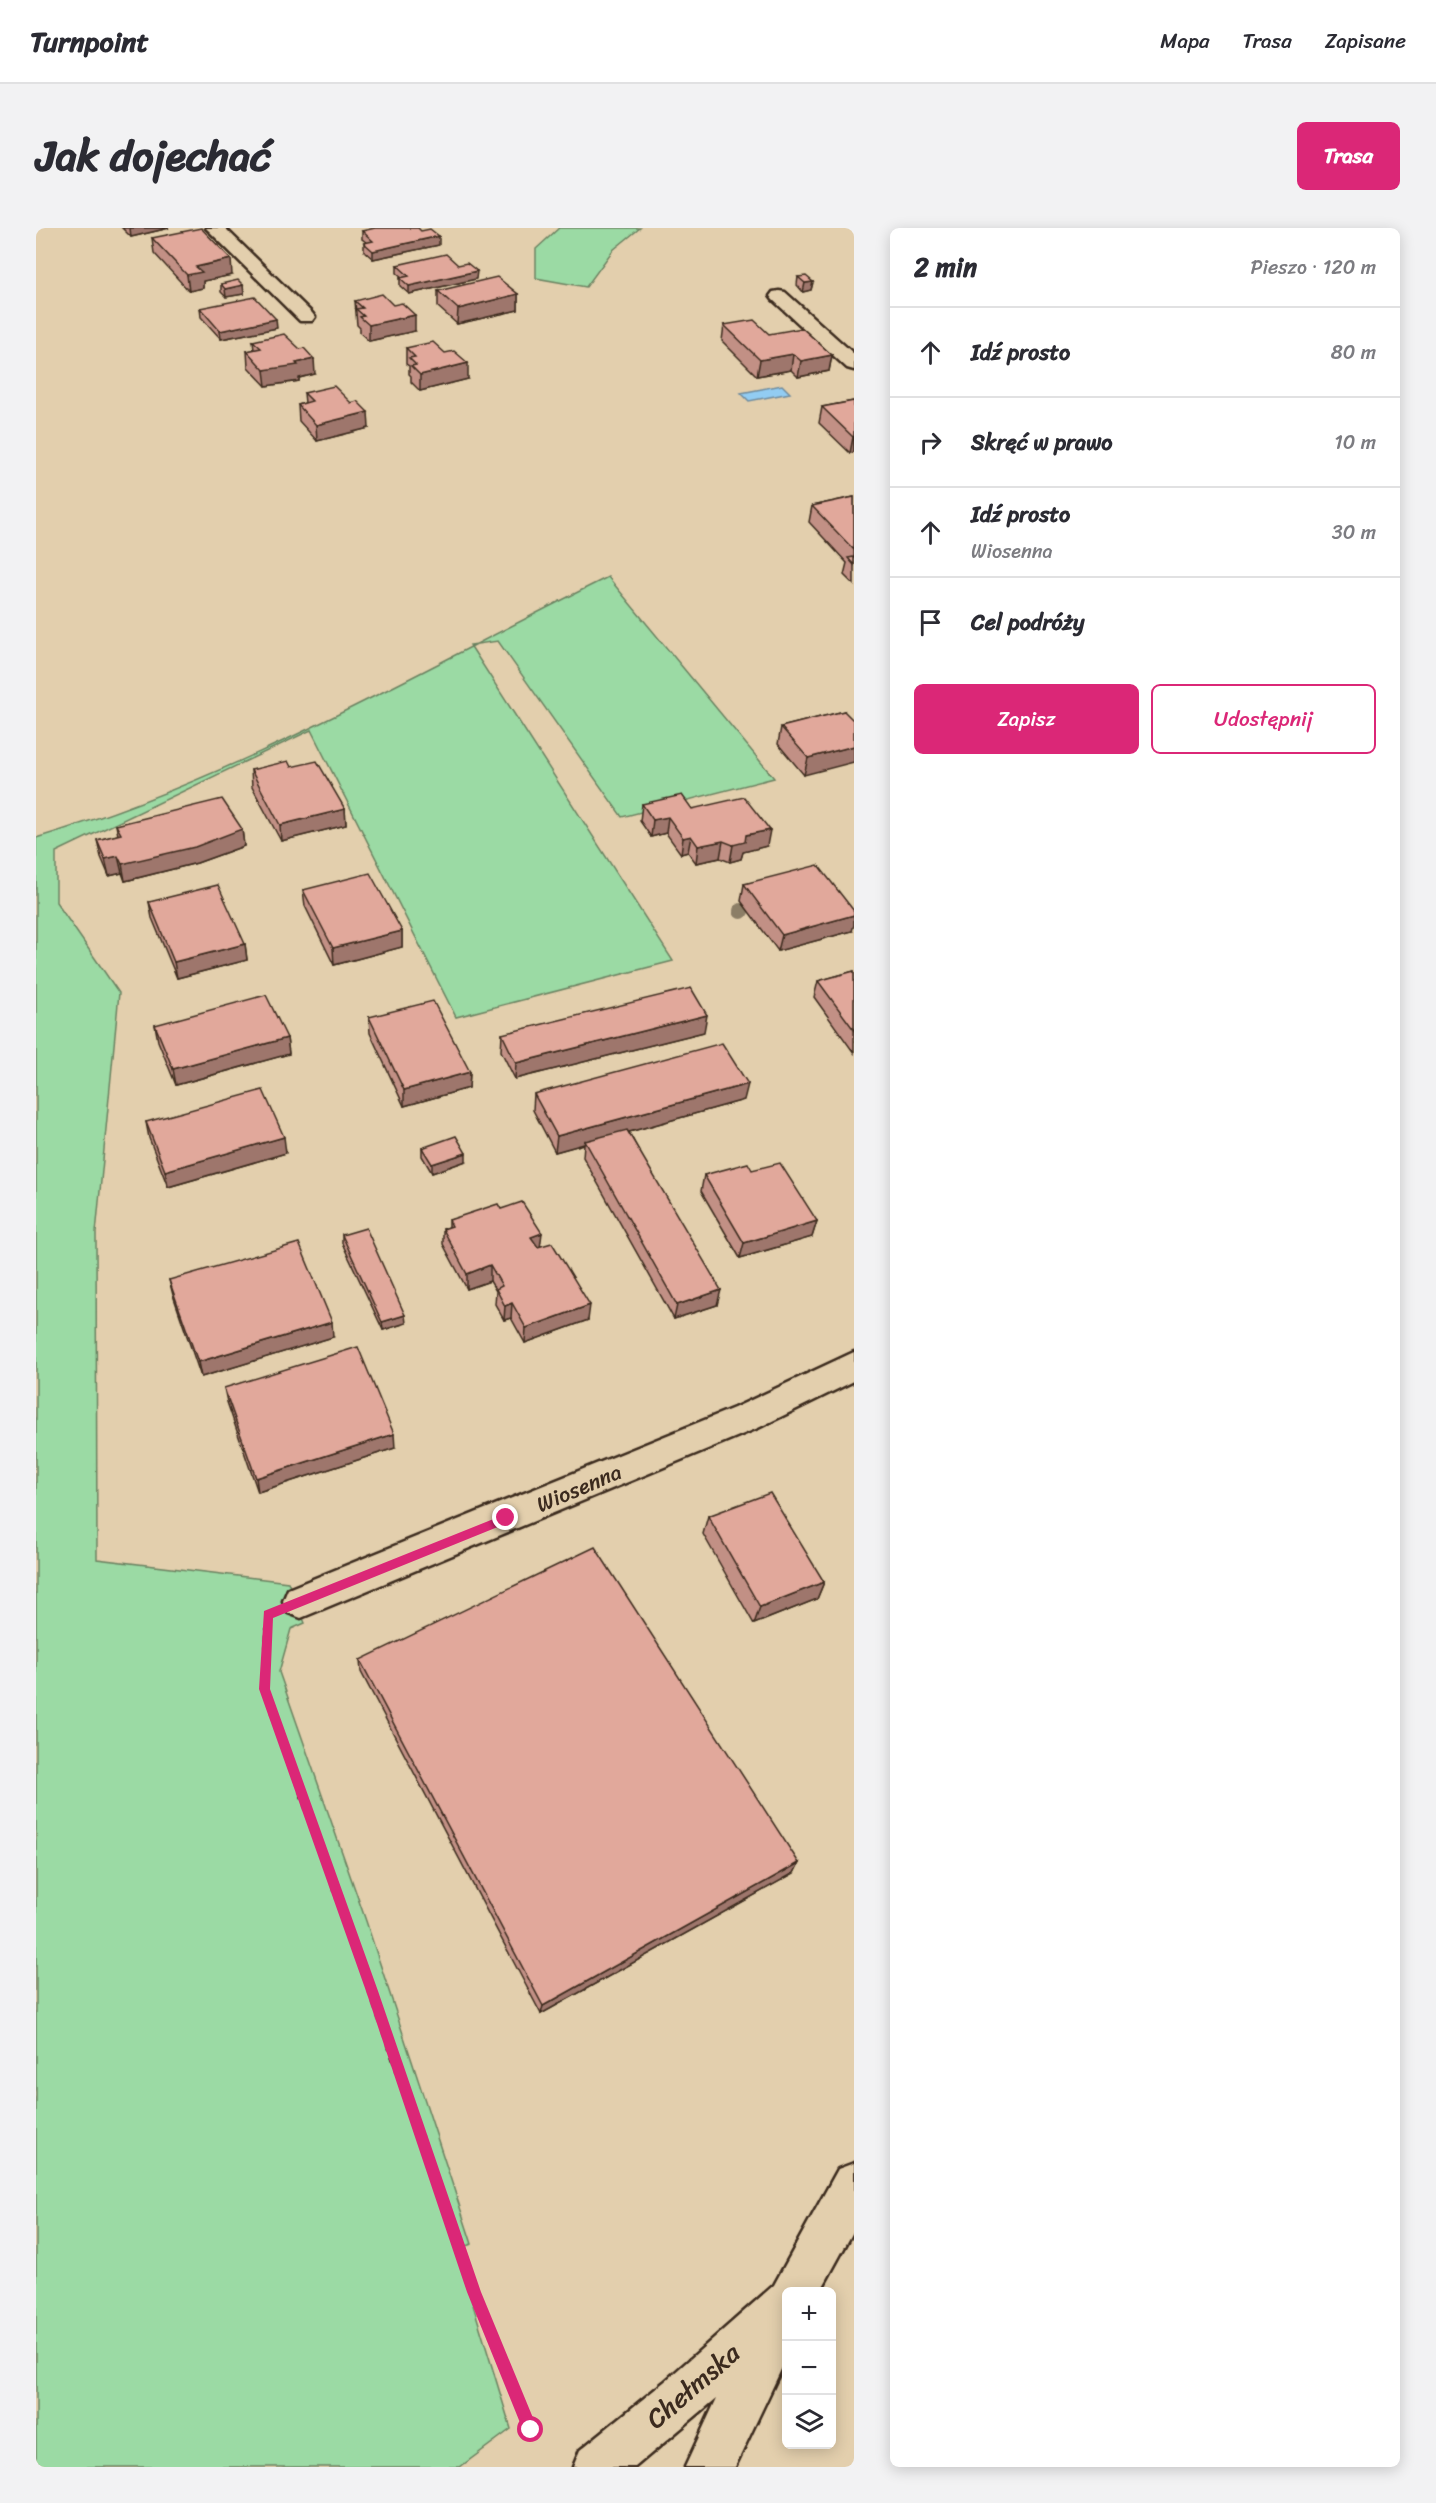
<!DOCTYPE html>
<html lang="pl">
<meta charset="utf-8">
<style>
:root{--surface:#fff;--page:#f2f2f3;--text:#2b2b33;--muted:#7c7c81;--line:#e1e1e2;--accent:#db2777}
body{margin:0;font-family:Sriracha,sans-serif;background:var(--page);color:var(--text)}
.controls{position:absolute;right:18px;bottom:18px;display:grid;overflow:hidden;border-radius:9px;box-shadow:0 3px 15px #0003}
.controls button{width:54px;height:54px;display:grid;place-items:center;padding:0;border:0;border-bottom:2px solid var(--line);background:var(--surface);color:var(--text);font:30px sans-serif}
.stop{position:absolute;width:18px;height:18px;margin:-14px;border:4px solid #db2777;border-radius:50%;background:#fff}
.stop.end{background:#db2777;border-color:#fff;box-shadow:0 2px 6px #0008}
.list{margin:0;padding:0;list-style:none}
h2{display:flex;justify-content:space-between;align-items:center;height:78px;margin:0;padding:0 24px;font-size:26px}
h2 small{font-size:20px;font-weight:400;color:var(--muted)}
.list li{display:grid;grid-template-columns:39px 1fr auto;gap:18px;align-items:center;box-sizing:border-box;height:90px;padding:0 24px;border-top:2px solid var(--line)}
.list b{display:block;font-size:22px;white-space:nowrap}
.list p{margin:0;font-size:20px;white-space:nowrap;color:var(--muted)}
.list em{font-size:20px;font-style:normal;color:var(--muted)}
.actions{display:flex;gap:12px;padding:18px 24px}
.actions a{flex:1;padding:14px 0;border:2px solid var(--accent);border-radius:9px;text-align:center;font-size:21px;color:var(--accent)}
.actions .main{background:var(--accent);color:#fff}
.icon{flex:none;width:33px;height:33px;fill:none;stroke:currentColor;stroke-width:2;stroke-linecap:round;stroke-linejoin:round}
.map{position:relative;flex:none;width:818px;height:2239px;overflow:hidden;border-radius:9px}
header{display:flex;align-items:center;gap:36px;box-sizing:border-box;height:84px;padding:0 30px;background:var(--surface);border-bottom:2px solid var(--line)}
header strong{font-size:28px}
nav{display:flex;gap:33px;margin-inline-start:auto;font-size:21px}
.intro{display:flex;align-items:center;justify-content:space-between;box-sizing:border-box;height:144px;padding:0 36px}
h1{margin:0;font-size:42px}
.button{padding:15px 27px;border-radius:9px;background:var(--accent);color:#fff;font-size:21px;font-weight:700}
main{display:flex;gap:36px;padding:0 36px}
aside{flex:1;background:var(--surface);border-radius:9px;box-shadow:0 3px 15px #0003}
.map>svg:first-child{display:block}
</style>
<header>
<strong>Turnpoint</strong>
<nav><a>Mapa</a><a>Trasa</a><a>Zapisane</a></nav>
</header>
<div class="intro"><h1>Jak dojechać</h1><a class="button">Trasa</a></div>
<main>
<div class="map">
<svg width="818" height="2239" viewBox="0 0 818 2239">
<rect width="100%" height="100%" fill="#e3cfad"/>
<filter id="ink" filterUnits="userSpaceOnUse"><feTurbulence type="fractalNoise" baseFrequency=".0167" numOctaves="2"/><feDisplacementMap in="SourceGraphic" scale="12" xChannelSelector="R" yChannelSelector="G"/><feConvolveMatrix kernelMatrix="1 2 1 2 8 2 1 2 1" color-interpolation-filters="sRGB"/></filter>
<g filter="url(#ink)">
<!-- green -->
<g fill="#9bdaa4" stroke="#6b8261" stroke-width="1.5">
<polygon points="523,0 604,0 577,22 550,59 500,50 500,21"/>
<path d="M 572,349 L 738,550 L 586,589 L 462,413 L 434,417 L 637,733 L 420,789 L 275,502 L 20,624 L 20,674 L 83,765 L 60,1005 L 61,1331 L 252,1354 L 269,1395 L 255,1401 L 243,1444 L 330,1693 L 436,2016 L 420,2021 L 475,2201 L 424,2239 L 0,2239 L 0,610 C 202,550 384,442 572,349 Z"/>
</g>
<!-- water -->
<polygon fill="#92ccf2" stroke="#6f8b9d" stroke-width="1.5" points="746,157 754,165 713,173 705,165"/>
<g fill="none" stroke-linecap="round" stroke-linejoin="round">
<defs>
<g id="minor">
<polygon points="170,0 189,0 276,85 279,89 276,93 264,93"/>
<polygon points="743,63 749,64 818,126 818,142 811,140 737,72 734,68 737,64"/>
<polygon points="818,1124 818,1153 722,1200 265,1390 252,1385 247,1373 252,1361 698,1180"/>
<polygon points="818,1935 818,2002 784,2064 750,2064 750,2131 699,2239 649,2239 681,2170 599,2239 537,2239 544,2222 628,2154 738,2057 802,1941"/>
</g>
</defs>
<!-- minor casing -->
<use href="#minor" stroke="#3b2a1e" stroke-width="5"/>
<!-- path-far1 -->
<polyline stroke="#3b2a1e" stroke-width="4" stroke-dasharray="6 4.5" stroke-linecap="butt" points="230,1444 231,1400"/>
<!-- path -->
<polyline stroke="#3b2a1e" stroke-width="4.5" stroke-dasharray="8 6" stroke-linecap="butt" points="230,1443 229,1461 438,2063 495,2202"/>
<!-- minor -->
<use href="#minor" fill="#e3cfad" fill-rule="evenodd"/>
</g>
<!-- trees -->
<circle fill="#8c7e66" cx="705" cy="683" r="8"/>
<!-- wall -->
<g fill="#c29085" stroke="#3b2a1e" stroke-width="1.5">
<polygon points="86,0 133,0 95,9"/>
<polygon points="326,3 403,17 337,31 328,23 328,15 330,14 326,11"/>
<polygon points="116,10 196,47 167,53 167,60 153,63 118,25"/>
<polygon points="361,37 440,51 373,66 364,58 364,50 366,49 361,45"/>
<polygon points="762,49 777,54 775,62 767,64 761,57"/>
<polygon points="185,56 207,57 208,66 190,69 185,64"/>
<polygon points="402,63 482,66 482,82 421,96 402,79"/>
<polygon points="319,73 379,103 333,113 324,105 324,100 321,97"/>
<polygon points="164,80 241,100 185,111 165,89"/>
<polygon points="688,97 733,106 796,127 793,143 762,149 755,142 721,148 686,113"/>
<polygon points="217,113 279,146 263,150 263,153 230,158 212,139 211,123 218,122"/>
<polygon points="370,120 432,151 384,163 375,154 375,148 373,146 373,138 370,136"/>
<polygon points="268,165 315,175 333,200 281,213 263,193 262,177 269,175"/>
<polygon points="818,173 818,224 814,225 783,195 786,179"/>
<polygon points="818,269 818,357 808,347 811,335 773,294 776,278"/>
<polygon points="808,483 768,547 742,516 745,499"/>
<polygon points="255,539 309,581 310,597 245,613 216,559 215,542"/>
<polygon points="606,576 731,618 707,624 705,631 694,634 684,630 660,635 652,624 645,626 630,605 615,609 604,593"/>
<polygon points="80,597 206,601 208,618 161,635 89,653 86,645 73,648 65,629 61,612 82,607"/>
<polygon points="708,656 816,703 742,723 705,673"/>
<polygon points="267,662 366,703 366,719 298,737 269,678"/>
<polygon points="113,674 209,716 211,732 141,750 116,690"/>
<polygon points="818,743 818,825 778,769 782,753"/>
<polygon points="333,789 434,844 433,860 368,878 334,805"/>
<polygon points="119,797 251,810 253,826 140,857 122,813"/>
<polygon points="668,804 479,851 465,823 466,806"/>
<polygon points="498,866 708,872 593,904 681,1077 638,1091 547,929 548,916 519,924 497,882"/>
<polygon points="110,894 250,925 132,959 113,910"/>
<polygon points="386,920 430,933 396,945 386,928"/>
<polygon points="716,942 781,993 776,1009 704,1030 665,963 668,947"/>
<polygon points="465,981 505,1018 552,1092 489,1115 475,1090 468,1092 459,1076 460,1063 454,1053 431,1061 407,1016 407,1001 413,999 413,992"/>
<polygon points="306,1007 370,1095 347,1102 306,1015"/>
<polygon points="133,1052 297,1109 165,1149 137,1067"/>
<polygon points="188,1160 359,1220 222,1264 191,1174"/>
<polygon points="672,1288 788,1354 781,1371 718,1396 667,1306"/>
<polygon points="324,1432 763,1635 758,1645 505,1786 325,1444"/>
</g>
<!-- shaded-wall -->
<g fill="#9e766c" stroke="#3b2a1e" stroke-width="1.5">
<polygon points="94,0 133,0 95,9"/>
<polygon points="403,8 403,17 337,31 337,23"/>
<polygon points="195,31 196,47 167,53 167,60 153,63 151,47 160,39"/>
<polygon points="441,43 440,51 373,66 373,58"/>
<polygon points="777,54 775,62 767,64 769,55"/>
<polygon points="207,57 208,66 190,69 189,61"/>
<polygon points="482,66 482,82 421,96 422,81"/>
<polygon points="379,87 379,103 333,113 333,97"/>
<polygon points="240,91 241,100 185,111 184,103"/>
<polygon points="757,126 755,142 721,148 724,132"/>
<polygon points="796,127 793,143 762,149 765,133"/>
<polygon points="278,131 279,146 263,150 263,153 230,158 228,142"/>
<polygon points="432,135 432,151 384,163 384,147"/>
<polygon points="332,184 333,200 281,213 280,197"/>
<polygon points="817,209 818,209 818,224 814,225"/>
<polygon points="818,518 818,534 768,547 772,530"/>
<polygon points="309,581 310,597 245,613 244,597"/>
<polygon points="632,589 630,605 615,609 617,592"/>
<polygon points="206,601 208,618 161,635 89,653 86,636"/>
<polygon points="734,602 731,618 707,624 705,631 694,634 697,617 710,607"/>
<polygon points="655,608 652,624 645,626 647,610"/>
<polygon points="687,613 684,630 660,635 662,618"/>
<polygon points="82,628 86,645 73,648 69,631"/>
<polygon points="818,687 818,697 816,703 742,723 746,707"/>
<polygon points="366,703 366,719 298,737 297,720"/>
<polygon points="209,716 211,732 141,750 138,734"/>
<polygon points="671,787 668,804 479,851 480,835"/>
<polygon points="251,810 253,826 140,857 137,841"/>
<polygon points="434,844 433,860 368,878 368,862"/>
<polygon points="712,856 708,872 550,916 549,913 548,916 519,924 521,908"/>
<polygon points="248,909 250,925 132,959 129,943"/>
<polygon points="430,925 430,933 396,945 396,936"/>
<polygon points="781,993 776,1009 704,1030 708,1015"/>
<polygon points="506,1005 504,1020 494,1024 495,1009"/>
<polygon points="454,1037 454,1053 431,1061 431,1046"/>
<polygon points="685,1062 681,1077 638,1091 641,1077"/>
<polygon points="476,1075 475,1090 468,1092 469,1078"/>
<polygon points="554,1077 552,1092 489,1115 490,1100"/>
<polygon points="369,1087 370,1095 347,1102 346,1094"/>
<polygon points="296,1094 297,1109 165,1149 162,1134"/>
<polygon points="358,1206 359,1220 222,1264 220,1250"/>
<polygon points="788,1354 781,1371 718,1396 724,1379"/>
<polygon points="763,1635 758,1645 505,1786 507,1778"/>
</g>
<!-- building -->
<g fill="#e1a89b" stroke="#3b2a1e" stroke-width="1.5">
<polygon points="165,0 195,31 160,39 166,44 151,47 116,10"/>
<polygon points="339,0 382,0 385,3 394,1 403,8 337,23 328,15 337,13 326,3"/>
<polygon points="410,26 422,37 431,35 441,43 373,58 364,50 373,48 361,37"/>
<polygon points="770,48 777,54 769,55 762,49"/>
<polygon points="461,49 482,66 422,81 402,63"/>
<polygon points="202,52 207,57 189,61 185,56"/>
<polygon points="346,66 357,77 366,75 379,87 333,97 324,89 328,88 320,81 327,80 319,73"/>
<polygon points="219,69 240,91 184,103 164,80"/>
<polygon points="718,92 733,106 766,100 796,127 765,133 757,126 724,132 688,97"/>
<polygon points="248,106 264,121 268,120 278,131 260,135 262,137 228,142 211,123 225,120 217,113"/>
<polygon points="397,114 409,125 418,123 432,135 384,147 375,138 380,137 373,130 379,129 370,120"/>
<polygon points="298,158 315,175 321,173 332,184 280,197 262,177 276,173 268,165"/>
<polygon points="818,173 818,209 817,209 786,179"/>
<polygon points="818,269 818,322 776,278"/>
<polygon points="818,329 818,337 812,330"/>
<polygon points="808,483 818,493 818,518 772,530 745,499"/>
<polygon points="252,533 255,539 281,533 309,581 244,597 215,542"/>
<polygon points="646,567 656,581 708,569 734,602 710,607 709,614 697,617 687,613 662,618 655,608 647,610 632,589 617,592 606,576"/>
<polygon points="186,571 206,601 159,619 86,636 82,628 69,631 61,612 85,606 80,597"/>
<polygon points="782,637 818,683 818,687 746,707 708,656"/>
<polygon points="334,645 366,703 297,720 267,662"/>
<polygon points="182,657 209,716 138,734 113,674"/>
<polygon points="818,743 818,802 782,753"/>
<polygon points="655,760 671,787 480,835 466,806"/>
<polygon points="230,767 251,810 137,841 119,797"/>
<polygon points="397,773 434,844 368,862 333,789"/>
<polygon points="686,815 712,856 521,908 498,866"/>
<polygon points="227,862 248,909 129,943 110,894"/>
<polygon points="591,902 685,1062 641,1077 549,913"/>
<polygon points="420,908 430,925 396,936 386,920"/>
<polygon points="712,935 716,942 744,935 781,993 708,1015 668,947"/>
<polygon points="486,974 506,1005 495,1009 502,1019 516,1015 554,1077 490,1100 476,1075 469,1078 460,1061 466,1058 454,1037 431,1046 407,1001 416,998 413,992 462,976 465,981"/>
<polygon points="330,1000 369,1087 346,1094 306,1007"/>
<polygon points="263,1015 296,1094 162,1134 133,1052"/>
<polygon points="322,1119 358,1206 220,1250 188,1160"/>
<polygon points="734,1265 788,1354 724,1379 672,1288"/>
<polygon points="559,1319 763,1635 507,1778 324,1432"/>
</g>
</g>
<!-- route -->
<polygon fill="#db2777" points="470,1286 475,1290 474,1294 237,1390 234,1461 342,1763 445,2064 502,2202 495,2209 489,2207 431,2064 330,1763 223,1461 228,1383"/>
<g text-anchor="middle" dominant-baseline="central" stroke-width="5" stroke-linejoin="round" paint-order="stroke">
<!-- street labels -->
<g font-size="22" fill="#3b2a1e" stroke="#e3cfad">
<text transform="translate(543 1260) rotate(-23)">Wiosenna</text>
</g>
<!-- near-street labels -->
<g font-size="27" fill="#3b2a1e" stroke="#e3cfad">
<text transform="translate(657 2158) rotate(-41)">Chełmska</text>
</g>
</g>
</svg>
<div class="controls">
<button>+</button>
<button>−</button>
<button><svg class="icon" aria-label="layers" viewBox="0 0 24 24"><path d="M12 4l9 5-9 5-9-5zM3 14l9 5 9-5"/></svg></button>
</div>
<div class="stop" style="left:495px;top:2202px"></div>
<div class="stop end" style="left:470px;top:1290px"></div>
</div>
<aside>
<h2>2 min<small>Pieszo · 120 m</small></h2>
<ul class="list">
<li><svg class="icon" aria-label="ahead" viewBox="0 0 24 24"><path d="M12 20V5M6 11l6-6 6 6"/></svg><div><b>Idź prosto</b></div><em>80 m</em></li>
<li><svg class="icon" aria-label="right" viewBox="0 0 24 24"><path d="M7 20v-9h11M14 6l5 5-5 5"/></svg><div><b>Skręć w prawo</b></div><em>10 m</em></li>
<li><svg class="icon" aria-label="ahead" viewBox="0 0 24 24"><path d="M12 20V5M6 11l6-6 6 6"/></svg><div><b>Idź prosto</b><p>Wiosenna</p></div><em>30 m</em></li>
<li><svg class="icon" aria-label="arrive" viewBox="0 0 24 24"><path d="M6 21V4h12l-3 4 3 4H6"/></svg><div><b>Cel podróży</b></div></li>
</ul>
<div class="actions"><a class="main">Zapisz</a><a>Udostępnij</a></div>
</aside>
</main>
